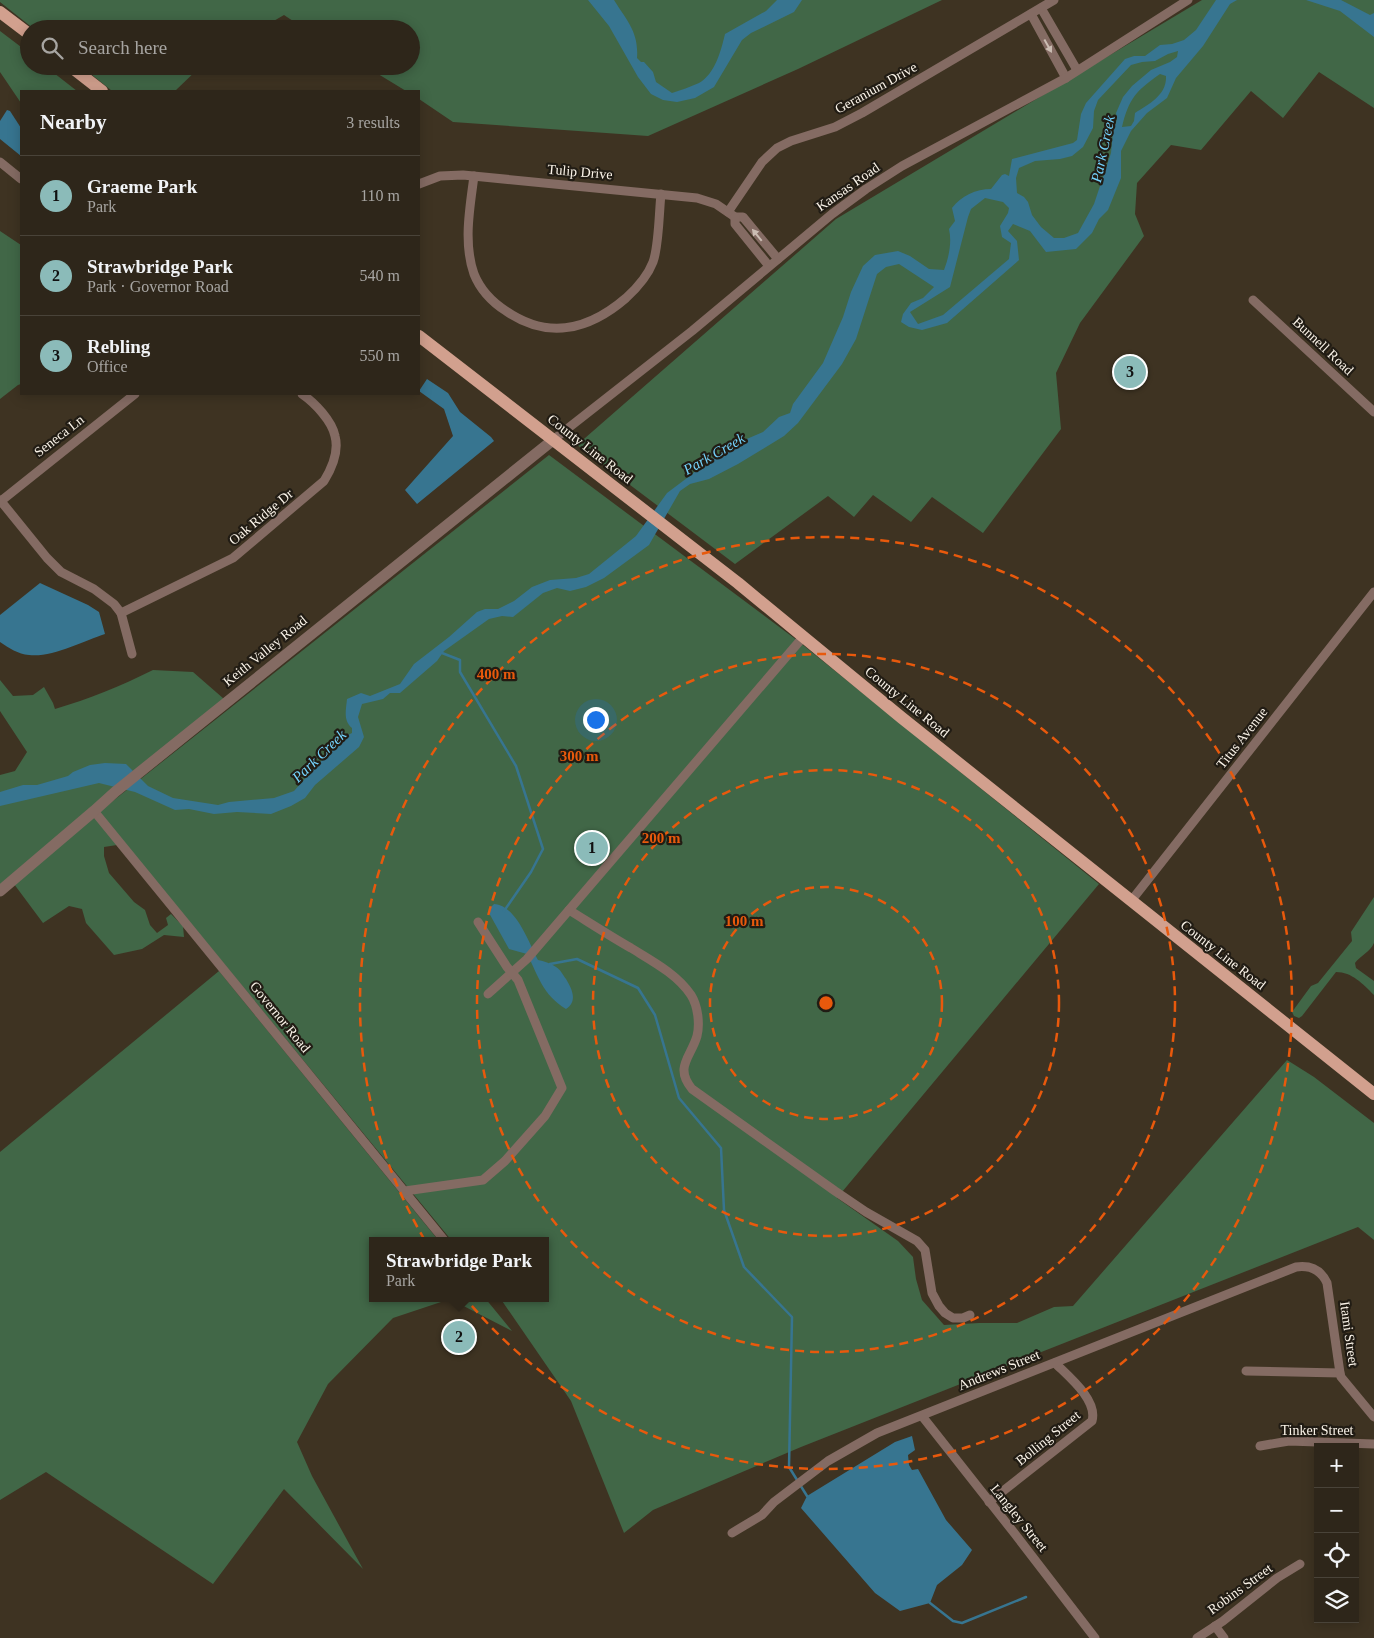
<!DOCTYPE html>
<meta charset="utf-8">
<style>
:root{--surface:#2e261a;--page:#362e23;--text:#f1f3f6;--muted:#a7a5a2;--line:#494339;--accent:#8bbbb9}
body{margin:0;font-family:"Times New Roman",serif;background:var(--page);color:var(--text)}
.controls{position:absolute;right:15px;bottom:15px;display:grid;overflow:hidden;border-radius:0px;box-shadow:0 2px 12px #0003}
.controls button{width:45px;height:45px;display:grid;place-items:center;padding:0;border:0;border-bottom:1px solid var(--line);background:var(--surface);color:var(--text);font:25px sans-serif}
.you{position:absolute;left:595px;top:719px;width:18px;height:18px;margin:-12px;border:4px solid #fff;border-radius:50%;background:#1a73e8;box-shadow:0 0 0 8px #1a73e833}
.badge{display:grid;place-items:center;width:32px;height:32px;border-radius:50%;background:var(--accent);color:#111;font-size:16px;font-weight:700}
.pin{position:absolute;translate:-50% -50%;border:2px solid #fff;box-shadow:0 1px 5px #0006}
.popup{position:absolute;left:369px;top:1237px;width:180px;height:65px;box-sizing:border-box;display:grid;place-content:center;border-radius:0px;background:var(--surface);filter:drop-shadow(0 1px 4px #0005);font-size:16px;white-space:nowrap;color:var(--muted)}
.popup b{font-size:19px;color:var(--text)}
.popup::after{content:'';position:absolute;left:50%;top:100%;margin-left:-10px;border:10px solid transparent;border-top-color:var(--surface)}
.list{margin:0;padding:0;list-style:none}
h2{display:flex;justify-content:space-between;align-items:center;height:65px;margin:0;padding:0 20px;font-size:21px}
h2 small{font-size:16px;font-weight:400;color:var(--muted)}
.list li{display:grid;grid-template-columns:32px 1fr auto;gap:15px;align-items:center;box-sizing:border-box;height:80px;padding:0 20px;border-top:1px solid var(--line)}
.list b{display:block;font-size:19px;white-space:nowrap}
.list p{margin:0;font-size:16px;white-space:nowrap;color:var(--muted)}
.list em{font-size:16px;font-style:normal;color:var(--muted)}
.icon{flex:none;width:28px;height:28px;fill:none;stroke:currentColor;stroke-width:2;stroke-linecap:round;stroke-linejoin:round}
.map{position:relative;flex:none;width:1374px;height:1638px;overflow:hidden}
.search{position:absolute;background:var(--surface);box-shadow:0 2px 12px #0003;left:20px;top:20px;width:400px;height:55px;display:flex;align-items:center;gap:12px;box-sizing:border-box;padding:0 18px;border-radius:28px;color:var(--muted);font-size:19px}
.panel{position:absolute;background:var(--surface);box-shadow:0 2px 12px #0003;left:20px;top:90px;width:400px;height:305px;border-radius:0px}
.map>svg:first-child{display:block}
</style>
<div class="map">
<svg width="1374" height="1638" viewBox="0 0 1374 1638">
<rect width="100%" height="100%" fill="#3e3322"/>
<!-- green -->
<g fill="#416747">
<polygon points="0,0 942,0 798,69 648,136 453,122 419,99 419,91 406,91 365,66 411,66 411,29 305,29 284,15 260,29 34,29 0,2"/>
<polygon points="1202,0 1374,0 1374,108 1319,72 1283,118 1251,91 1201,150 1171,145 1137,183 1135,214 1144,236 1080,323 1056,373 1061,429 983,533 932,497 911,522 873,495 854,517 828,496 735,564 577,445 836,219"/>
<polygon points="0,31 29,53 29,66 45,66 77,91 21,91 21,103 0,72"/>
<polygon points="81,66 201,66 175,91 112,91"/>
<polygon points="0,231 21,245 21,384 18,385 0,399"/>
<polygon points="549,455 798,641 1099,884 837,1198 898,1241 913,1257 916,1279 922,1300 944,1325 979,1323 1017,1323 1054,1307 1073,1306 1287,1060 1314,1077 1374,1123 1374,1240 1358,1227 801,1447 653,1510 624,1533 571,1401 500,1298 545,1298 545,1241 452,1241 99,812"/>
<path d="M 153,670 L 193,672 L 224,699 L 0,891 L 0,775 L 15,771 L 27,752 L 0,711 L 0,680 L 13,696 L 33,695 L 44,687 L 53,703 L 55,709 C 89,699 121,686 153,670 Z"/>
<polygon points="94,816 117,845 104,847 104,856 109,873 134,902 145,910 150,925 157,933 168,925 166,918 171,914 183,926 184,937 164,935 142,949 114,955 86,923 82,909 69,906 43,923 14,884"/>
<path d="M 1374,897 C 1374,907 1374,936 1374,943 C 1370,952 1360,956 1355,963 L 1356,968 L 1374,981 L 1374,995 C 1363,984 1352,972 1336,972 L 1302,1016 L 1299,1018 L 1294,1016 L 1292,1012 L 1311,986 L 1318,983 L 1352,941 L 1351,932 Z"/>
<polygon points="219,971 439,1241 373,1241 373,1298 485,1298 512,1331 450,1299 393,1318 328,1384 297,1442 312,1476 363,1569 284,1489 213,1584 46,1472 0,1500 0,1152"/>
</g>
<!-- water -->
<g fill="#377590" fill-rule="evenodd">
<path d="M 588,0 L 614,0 C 627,21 639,32 637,58 L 641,62 L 644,62 L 653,72 L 656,82 L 672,93 C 681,90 690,87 699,83 C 715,74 721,51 725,34 L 766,11 L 777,0 L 802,0 L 794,12 L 751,33 L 742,40 L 714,87 L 695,98 L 677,102 L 663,100 L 651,94 L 638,77 L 609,26 Z"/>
<path d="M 1216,0 L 1237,0 L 1230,4 L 1203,46 L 1176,78 L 1167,98 L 1147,113 L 1131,131 L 1121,151 L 1121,178 L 1108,210 L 1099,219 L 1092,233 L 1076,249 L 1046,252 L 1030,231 L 1013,224 L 1008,231 L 1017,241 L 1019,260 L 947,323 L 922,330 L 909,327 L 901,322 L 903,314 L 911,303 L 923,298 L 934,287 L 899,264 L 886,267 L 877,274 L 856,339 L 842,364 L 798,423 L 784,436 L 738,464 L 709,479 L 690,484 L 680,491 L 649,545 L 604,578 L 586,587 L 570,591 L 557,588 L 543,593 L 513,617 L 502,616 L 489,619 L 444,651 L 437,661 L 400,693 L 390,693 L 383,699 L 362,704 L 358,717 L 364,737 L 359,747 L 315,785 L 305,798 L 291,806 L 271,814 L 237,812 L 214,814 L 189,809 L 175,810 L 135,792 L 99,783 L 0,806 L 0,792 L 23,785 L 37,785 L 68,776 L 73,772 L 90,765 L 105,763 L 126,764 L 148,786 L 173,798 L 218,805 L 229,802 L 274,798 L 294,791 L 317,765 L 348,735 L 352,733 L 352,728 C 343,721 346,710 347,699 L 361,693 L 370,696 L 400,684 L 414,664 L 449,637 L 477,612 L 485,609 L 498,609 L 514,601 L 532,587 L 550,580 L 576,578 L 589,574 L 636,536 L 667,493 L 687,478 L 711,459 L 735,444 L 763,432 L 779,417 L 790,413 L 793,404 L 823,363 L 843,317 L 851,292 L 863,266 L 875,255 L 898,251 L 910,256 L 929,269 L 944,270 C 949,257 952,242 949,229 L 955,221 L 952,208 C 961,196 976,189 991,189 L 1002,175 L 1005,174 L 1009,176 L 1012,159 L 1073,143 L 1077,140 L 1081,114 L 1086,103 L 1125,59 L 1134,56 L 1145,56 L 1160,45 L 1172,44 L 1184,40 L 1196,30 ZM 1178,51 L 1177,57 L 1170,62 L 1151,70 L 1132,86 L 1123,97 L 1116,113 L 1117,119 L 1113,132 L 1111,153 L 1094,204 L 1078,233 L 1064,238 L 1054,238 L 1041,227 L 1032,215 L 1028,202 L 1024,197 L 1017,193 L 1016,178 L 1019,168 L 1035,161 L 1060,159 L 1072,156 L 1083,147 L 1093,128 L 1094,111 L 1098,100 L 1131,65 L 1142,62 L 1155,61 L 1168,54 ZM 1160,74 L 1166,76 C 1167,95 1149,104 1135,113 L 1134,121 L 1131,126 L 1122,127 C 1129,98 1136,91 1160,74 ZM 985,198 L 1003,202 L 1009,208 L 1008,213 L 1000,226 L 1002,237 L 1011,243 L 1009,259 L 943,315 L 918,324 L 910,312 L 950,287 L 968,217 L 971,209 Z"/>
<polygon points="1306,0 1341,0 1370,15 1374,13 1374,37 1340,11"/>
<polygon points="7,110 10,111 21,128 21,156 0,139 0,121"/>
<polygon points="427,379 448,393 460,412 491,437 494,441 417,504 405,490 453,436 444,409 419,391"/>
<path d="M 40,583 L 88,605 L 99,612 L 105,634 C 84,641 51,658 29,655 C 18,654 9,648 0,642 L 0,615 Z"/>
<path d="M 494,904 C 516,905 529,943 538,960 C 544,961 550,963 556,967 C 560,969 563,975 566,979 C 572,989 578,1001 566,1009 C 542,994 539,977 527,954 L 509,949 L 489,913 L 491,907 Z"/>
<polygon points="912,1436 915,1450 908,1455 909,1465 912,1470 918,1469 946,1520 972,1550 962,1565 937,1585 930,1603 900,1611 875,1593 801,1508 807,1496 895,1442"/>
</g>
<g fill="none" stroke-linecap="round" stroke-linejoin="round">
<!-- stream -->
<g stroke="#377590" stroke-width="2.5">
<polyline points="442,653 460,660 460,672 516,766 543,849 531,872 504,911"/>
<polyline points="550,964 577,959 638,988 655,1015 679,1098 721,1148 724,1210 744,1267 792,1317 789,1467 807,1496"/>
<polyline points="930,1603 953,1621 962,1623 1026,1597"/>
</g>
<!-- minor -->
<g stroke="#846b63" stroke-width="9">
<polyline points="1041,8 1077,70"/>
<polyline points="1031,14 1066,78"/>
<polyline points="0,162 21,179"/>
<path d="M 474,176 C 470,207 463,243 474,274 C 480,289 492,302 506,311 C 548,340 589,330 626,298 C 637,288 648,275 653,262 C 659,246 659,212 661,194"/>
<polyline points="419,184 440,176 463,175 697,198 716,204 735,217 743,217 778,259"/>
<polyline points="728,212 762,162 777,148 791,141 835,127 862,113 1054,0"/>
<polyline points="735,217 735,224 769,266"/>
<polyline points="1253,300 1374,412"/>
<polyline points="553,440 692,331 832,214 866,189 902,166 1066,78 1188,0"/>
<polyline points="0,500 47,558 61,572 94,589 114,604 121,613"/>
<polyline points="1,501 135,394"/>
<path d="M 132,654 L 121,613 L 233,558 L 324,481 C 332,468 339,451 335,436 C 332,421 315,403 302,394"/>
<polyline points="94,811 445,1241"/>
<polyline points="1131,901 1374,592"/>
<path d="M 569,910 C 590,923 610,936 631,948 C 652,961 677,974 691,995 C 698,1006 700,1024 697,1036 C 691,1057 674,1067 692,1089 L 835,1191 L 866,1212 L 917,1241 L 925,1250 L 932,1293 L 939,1306 L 945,1313 L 953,1318 L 963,1318 L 970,1315"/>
<polyline points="488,994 527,959 804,636"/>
<polyline points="405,1191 483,1180 505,1161 545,1116 562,1088 518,980 507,967 478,922"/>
<polyline points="1246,1371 1340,1373"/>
<polyline points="922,1416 1015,1534 1095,1638"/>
<polyline points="1260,1446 1289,1441 1374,1444"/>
<path d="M 989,1502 L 1092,1421 C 1098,1400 1068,1376 1055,1363"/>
<path d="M 732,1533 L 762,1515 L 774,1502 L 828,1461 L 877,1433 L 1296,1267 C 1310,1265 1321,1270 1327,1283 L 1340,1373 L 1341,1377 L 1374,1417"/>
<polyline points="1215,1626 1224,1638"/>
<polyline points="1197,1638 1223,1621 1277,1578 1300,1564"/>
</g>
<!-- tertiary -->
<polyline stroke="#846b63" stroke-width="11" points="0,891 94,811 115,792 553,440"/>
<!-- primary -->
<g stroke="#d2a08e" stroke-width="12">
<polyline points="0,12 29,34"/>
<polyline points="70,66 102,91"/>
<polyline points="419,336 738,583 902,718 1374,1094"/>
</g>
</g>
<!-- one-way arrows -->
<defs><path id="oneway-solid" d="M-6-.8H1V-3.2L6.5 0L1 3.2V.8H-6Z" transform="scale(1.25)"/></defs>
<g fill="#cbbdb3">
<use href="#oneway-solid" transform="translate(1048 46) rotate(61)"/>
<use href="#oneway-solid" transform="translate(757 235) rotate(-129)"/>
</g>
<!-- distance rings -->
<g fill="none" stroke="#e8590c" stroke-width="2.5" stroke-dasharray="9 6">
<circle cx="826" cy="1003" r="116"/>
<circle cx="826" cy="1003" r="233"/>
<circle cx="826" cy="1003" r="349"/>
<circle cx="826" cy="1003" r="466"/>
</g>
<g text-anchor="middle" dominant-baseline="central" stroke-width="4.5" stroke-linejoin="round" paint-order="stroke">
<!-- street labels -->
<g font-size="14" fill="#fbf4e9" stroke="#211c14">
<text transform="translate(876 88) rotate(-29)">Geranium Drive</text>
<text transform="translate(580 172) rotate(5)">Tulip Drive</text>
<text transform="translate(848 187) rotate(-35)">Kansas Road</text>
<text transform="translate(1323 346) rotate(43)">Bunnell Road</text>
<text transform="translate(59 436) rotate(-38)">Seneca Ln</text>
<text transform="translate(590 449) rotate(38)">County Line Road</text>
<text transform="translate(261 517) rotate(-40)">Oak Ridge Dr</text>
<text transform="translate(265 651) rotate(-39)">Keith Valley Road</text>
<text transform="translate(907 702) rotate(39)">County Line Road</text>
<text transform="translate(1242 738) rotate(-52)">Titus Avenue</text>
<text transform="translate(1223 955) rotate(38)">County Line Road</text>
<text transform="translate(280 1017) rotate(51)">Governor Road</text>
<text transform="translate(1349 1334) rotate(82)">Itami Street</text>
<text transform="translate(999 1370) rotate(-22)">Andrews Street</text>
<text x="1317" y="1430">Tinker Street</text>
<text transform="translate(1048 1438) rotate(-39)">Bolling Street</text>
<text transform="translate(1019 1518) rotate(51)">Langley Street</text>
<text transform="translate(1240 1589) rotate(-36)">Robins Street</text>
</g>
<!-- water labels -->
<g font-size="15" font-style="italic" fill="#74d2fb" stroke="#211c14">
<text transform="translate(1103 149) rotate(-78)">Park Creek</text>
<text transform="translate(714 454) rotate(-30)">Park Creek</text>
<text transform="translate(319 756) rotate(-44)">Park Creek</text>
</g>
</g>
<circle cx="826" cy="1003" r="8" fill="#e8590c" stroke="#211c14" stroke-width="2.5"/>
<g font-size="15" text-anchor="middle" font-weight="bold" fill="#e8590c" stroke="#211c14" stroke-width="4.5" stroke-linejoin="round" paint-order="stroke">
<text x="496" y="679">400 m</text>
<text x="579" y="761">300 m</text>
<text x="661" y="843">200 m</text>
<text x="744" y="926">100 m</text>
</g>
</svg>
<div class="controls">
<button>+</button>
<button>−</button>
<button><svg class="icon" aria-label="locate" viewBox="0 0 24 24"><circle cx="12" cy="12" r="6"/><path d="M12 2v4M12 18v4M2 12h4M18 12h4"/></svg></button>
<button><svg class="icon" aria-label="layers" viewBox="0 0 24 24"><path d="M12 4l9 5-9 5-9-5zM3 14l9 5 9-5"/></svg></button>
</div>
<div class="you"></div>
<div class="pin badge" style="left:592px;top:848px">1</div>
<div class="pin badge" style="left:459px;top:1337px">2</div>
<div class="popup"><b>Strawbridge Park</b>Park</div>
<div class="pin badge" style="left:1130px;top:372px">3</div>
<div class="search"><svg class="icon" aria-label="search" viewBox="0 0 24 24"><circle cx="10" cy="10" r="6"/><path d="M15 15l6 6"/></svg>Search here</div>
<section class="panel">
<h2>Nearby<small>3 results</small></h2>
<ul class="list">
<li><span class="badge">1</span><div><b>Graeme Park</b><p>Park</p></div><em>110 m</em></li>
<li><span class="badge">2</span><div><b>Strawbridge Park</b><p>Park · Governor Road</p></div><em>540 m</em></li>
<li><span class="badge">3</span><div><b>Rebling</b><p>Office</p></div><em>550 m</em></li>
</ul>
</section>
</div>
